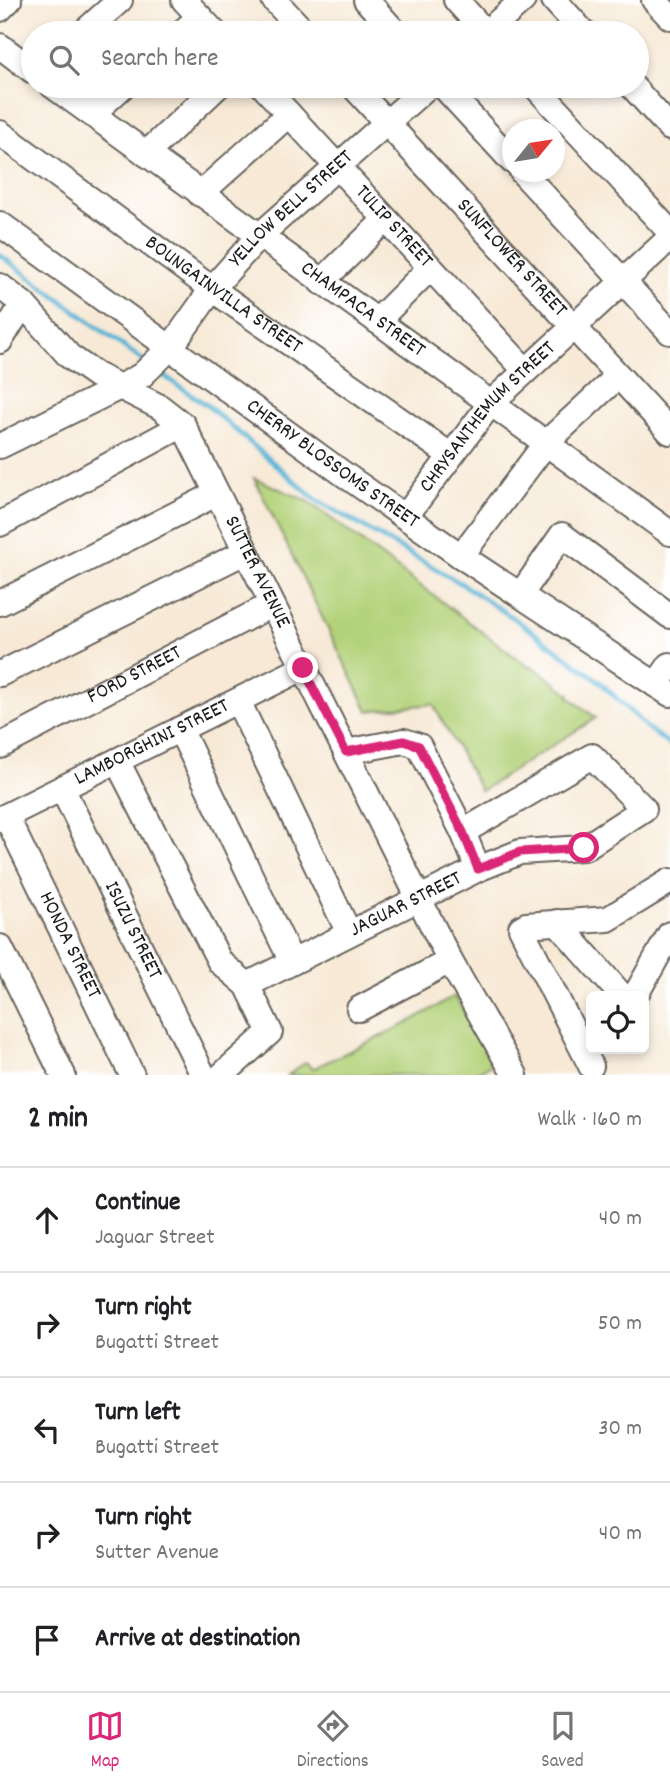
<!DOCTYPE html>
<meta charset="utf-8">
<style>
:root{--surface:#fff;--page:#f6f6f6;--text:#202124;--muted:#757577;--line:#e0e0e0;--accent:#db2777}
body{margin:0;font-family:Dekko,sans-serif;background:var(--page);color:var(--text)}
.controls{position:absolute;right:21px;bottom:21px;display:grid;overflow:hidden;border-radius:10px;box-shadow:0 4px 10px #0003}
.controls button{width:63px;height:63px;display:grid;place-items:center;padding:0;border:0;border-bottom:2px solid var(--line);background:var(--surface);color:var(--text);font:35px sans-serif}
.compass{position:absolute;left:502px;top:119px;width:63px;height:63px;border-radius:50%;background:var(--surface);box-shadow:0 4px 10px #0003;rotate:60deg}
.stop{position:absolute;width:21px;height:21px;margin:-16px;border:5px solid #db2777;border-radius:50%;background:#fff}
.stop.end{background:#db2777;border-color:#fff;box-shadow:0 2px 7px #0008}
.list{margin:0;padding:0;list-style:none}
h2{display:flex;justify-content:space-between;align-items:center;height:91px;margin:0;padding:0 28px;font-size:30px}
h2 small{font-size:23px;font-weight:400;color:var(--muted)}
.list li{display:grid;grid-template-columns:46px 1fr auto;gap:21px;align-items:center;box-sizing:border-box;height:105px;padding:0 28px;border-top:2px solid var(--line)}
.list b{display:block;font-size:26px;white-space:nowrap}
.list p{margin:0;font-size:23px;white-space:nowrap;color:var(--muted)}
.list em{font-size:23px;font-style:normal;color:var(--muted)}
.icon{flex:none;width:38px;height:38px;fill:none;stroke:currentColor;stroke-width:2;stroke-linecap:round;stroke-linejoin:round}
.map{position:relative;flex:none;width:670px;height:1075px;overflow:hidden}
.search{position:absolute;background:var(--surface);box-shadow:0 4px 10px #0003;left:21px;right:21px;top:21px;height:77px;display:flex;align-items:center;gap:18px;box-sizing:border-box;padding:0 24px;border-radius:38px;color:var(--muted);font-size:26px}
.sheet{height:616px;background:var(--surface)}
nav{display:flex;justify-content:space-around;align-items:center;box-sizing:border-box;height:98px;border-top:2px solid var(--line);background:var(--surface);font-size:19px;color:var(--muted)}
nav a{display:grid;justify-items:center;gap:4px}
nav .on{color:var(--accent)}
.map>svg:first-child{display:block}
</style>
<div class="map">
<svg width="670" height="1075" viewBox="0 0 670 1075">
<rect width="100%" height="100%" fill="#fff"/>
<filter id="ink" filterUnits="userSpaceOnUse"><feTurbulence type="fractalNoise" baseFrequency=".0143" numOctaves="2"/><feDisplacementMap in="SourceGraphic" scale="14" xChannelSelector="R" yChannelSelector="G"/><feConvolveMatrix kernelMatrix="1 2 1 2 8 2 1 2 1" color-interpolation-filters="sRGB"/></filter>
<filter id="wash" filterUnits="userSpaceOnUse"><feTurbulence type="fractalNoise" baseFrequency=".00686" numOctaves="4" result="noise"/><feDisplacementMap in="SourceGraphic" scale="28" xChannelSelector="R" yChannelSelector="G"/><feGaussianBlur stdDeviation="1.57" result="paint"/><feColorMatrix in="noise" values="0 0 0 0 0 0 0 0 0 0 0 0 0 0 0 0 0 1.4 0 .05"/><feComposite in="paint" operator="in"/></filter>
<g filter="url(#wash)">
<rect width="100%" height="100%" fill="#f7e9d6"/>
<!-- green -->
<g fill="#b2d178" stroke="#67764a" stroke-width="2">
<polygon points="254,478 308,501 530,668 532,666 570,694 569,697 596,718 481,791 433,704 368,711"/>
<polygon points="455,996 493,1064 472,1075 288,1075 306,1062 312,1069 398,1028"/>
</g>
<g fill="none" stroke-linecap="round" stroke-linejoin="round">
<!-- stream -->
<g stroke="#55b2d4" stroke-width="5">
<polyline points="0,255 146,363"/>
<polyline points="157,371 208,406 315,499 462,584 522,624 600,682 647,728 670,745"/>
</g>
</g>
</g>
<g filter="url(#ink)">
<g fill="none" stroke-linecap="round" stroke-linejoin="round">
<defs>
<g id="minor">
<polyline points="184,0 215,33"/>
<polyline points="274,0 305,33"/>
<polyline points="366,0 396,33"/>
<polyline points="456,0 486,33"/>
<polyline points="554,0 584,33"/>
<polyline points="654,0 670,17"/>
<polyline points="0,9 9,0"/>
<polyline points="83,33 120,0"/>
<polyline points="181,33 200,17"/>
<polyline points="486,33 523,0"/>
<polyline points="0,46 33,71"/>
<path id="s1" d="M 53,86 L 670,533"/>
<path id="s2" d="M 263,86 L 525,370"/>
<path id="s3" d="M 353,86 L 670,432"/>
<polyline points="443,86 512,161"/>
<polyline points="535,86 670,232"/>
<polyline points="632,86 670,128"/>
<polyline points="92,114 123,86"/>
<path id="s4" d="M 0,133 L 212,289 L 450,455"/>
<polyline points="146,154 218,86"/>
<polyline points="522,172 670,332"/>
<polyline points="200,194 289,114"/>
<path id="s5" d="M 0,224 L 345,475 L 461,556 L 670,694"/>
<polyline points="321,282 385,220"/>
<path id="s6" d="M 0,286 L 23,304 L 69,356 L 96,375 L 160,407 L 183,425 L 450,961 L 515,1075"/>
<polyline points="377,321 430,268"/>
<polyline points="0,341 23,304"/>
<path id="s7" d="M 0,446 L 120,387 L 142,375 L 171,347 L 212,289 L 258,237 L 428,86"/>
<path id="s8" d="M 405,517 L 491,403 L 670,238"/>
<polyline points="0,524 183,425"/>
<polyline points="461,556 546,443 618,376"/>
<polyline points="521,594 562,535 670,616"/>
<polyline points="0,603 216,494"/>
<polyline points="0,674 245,552"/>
<polyline points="656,685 670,665"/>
<polyline points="238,701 349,933"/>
<polyline points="180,729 292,962"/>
<path id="s9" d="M 0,746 L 271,605"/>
<polyline points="346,752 404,741 419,746 463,832 478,869"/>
<polyline points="117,761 220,962 247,985 270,1032 222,1075"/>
<path id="s10" d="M 62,788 L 203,1075"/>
<path id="s11" d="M 6,816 L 132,1075"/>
<path id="s12" d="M 0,819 L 303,668"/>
<polyline points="557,922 622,996"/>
<polyline points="0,947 63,1075"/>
<path id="s13" d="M 247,985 L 478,869 L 520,852 L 584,848 L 644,809 L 592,756 L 463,832"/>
<polyline points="635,996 670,934"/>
<polyline points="359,1009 450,961"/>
<polyline points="591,1066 521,928 526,925 608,919 670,881"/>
</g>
</defs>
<!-- minor casing -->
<use href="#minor" stroke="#69645d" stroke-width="28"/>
<!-- minor -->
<use href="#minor" stroke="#fff" stroke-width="24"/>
</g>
</g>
<g fill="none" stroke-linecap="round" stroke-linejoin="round" filter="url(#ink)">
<!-- route -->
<polyline stroke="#db2777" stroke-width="9" points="303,668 346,752 404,741 419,746 463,832 478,869 520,852 584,848"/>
</g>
<g text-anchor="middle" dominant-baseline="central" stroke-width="6" stroke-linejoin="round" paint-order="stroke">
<!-- street labels -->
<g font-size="21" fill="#1c1c1c" stroke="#fff">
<text stroke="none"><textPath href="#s7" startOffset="383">YELLOW BELL STREET</textPath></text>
<text stroke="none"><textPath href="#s2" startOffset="192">TULIP STREET</textPath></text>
<text stroke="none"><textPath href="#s3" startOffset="234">SUNFLOWER STREET</textPath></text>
<text stroke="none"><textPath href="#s4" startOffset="276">BOUNGAINVILLA STREET</textPath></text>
<text stroke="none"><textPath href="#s1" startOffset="382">CHAMPACA STREET</textPath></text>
<text stroke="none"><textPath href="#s8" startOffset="130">CHRYSANTHEMUM STREET</textPath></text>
<text stroke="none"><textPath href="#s5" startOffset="410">CHERRY BLOSSOMS STREET</textPath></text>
<text stroke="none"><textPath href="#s6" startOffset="397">SUTTER AVENUE</textPath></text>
<text stroke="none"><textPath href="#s9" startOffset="152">FORD STREET</textPath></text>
<text stroke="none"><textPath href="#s12" startOffset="170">LAMBORGHINI STREET</textPath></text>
<text stroke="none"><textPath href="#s13" startOffset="178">JAGUAR STREET</textPath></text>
<text stroke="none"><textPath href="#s10" startOffset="159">ISUZU STREET</textPath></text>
<text stroke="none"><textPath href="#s11" startOffset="144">HONDA STREET</textPath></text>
</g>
</g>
</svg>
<div class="controls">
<button><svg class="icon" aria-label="locate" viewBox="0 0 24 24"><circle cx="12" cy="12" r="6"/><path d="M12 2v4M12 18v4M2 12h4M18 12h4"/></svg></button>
</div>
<svg class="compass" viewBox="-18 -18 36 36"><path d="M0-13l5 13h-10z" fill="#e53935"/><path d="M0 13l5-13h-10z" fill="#757577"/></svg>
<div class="stop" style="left:584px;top:848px"></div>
<div class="stop end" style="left:303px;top:668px"></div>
<div class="search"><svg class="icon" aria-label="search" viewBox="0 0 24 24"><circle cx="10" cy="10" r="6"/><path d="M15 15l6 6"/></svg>Search here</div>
</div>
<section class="sheet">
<h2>2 min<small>Walk · 160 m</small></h2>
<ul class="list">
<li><svg class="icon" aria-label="ahead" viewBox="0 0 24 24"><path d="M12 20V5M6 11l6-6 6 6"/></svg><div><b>Continue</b><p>Jaguar Street</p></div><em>40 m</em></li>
<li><svg class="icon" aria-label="right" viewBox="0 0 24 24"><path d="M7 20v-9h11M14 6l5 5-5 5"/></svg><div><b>Turn right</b><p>Bugatti Street</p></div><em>50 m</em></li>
<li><svg class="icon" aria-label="left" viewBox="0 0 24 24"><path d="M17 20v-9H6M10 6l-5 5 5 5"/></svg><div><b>Turn left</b><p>Bugatti Street</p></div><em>30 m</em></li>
<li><svg class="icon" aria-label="right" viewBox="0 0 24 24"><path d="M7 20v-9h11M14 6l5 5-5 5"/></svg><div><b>Turn right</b><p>Sutter Avenue</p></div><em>40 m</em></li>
<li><svg class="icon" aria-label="arrive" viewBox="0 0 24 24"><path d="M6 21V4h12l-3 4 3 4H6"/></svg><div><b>Arrive at destination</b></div></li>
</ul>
</section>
<nav>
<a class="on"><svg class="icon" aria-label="map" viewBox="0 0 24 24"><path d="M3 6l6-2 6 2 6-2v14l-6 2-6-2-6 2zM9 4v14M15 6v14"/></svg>Map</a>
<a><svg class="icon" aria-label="directions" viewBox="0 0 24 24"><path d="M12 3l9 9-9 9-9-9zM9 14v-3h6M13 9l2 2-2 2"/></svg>Directions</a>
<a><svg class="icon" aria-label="saved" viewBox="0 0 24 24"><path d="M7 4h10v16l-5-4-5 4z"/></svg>Saved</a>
</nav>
